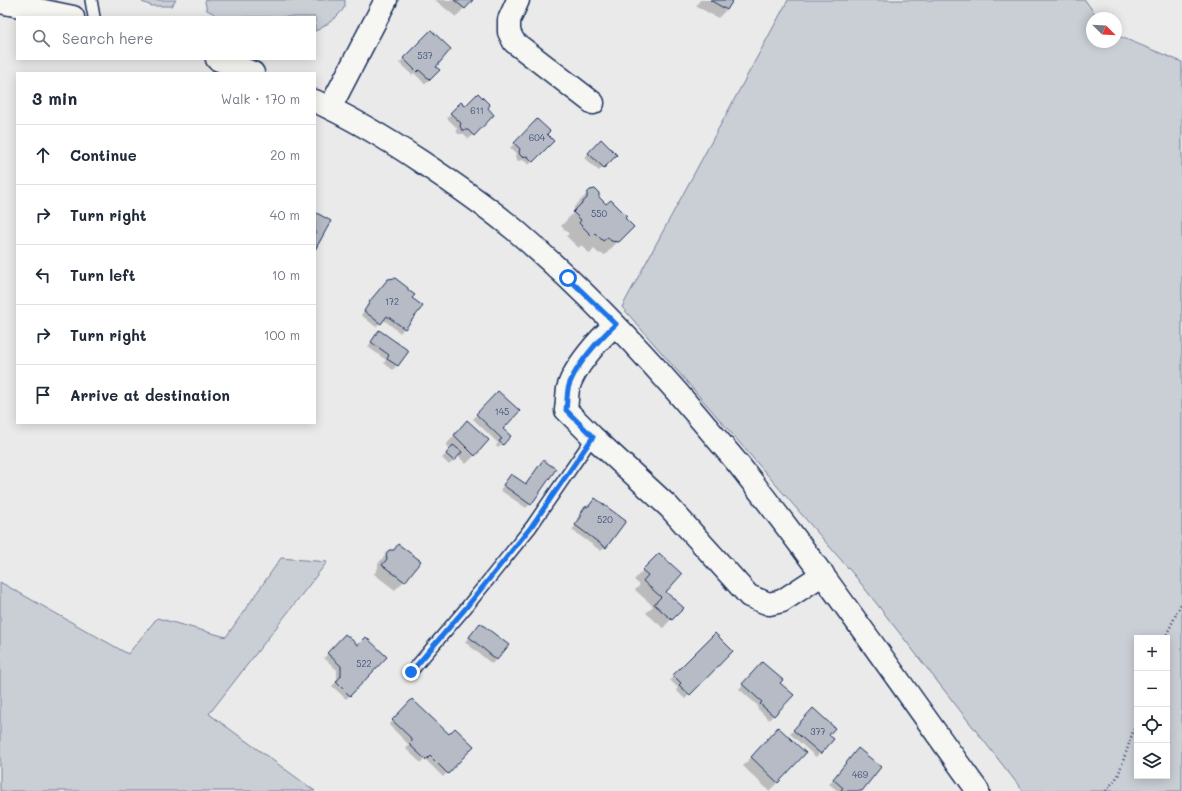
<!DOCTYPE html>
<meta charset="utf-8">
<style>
:root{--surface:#fff;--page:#f2f2f3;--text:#1f2937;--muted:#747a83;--line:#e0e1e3}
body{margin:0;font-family:Mali,sans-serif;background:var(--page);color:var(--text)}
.controls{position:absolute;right:12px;bottom:12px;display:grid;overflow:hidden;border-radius:0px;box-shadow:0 2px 10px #0003}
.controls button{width:36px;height:36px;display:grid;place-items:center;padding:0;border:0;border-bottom:1px solid var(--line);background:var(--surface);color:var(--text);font:20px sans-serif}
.compass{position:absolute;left:1086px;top:12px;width:36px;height:36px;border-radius:50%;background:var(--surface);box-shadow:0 2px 10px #0003;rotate:114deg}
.stop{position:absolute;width:12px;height:12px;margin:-9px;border:3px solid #1a73e8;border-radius:50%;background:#fff}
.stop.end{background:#1a73e8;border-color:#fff;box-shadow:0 1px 4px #0008}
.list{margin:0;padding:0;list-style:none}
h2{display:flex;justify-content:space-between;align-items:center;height:52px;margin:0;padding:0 16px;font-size:17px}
h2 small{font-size:13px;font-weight:400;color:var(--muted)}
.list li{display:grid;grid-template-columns:26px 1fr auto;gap:12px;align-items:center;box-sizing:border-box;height:60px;padding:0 16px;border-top:1px solid var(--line)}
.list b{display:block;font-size:15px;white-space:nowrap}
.list em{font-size:13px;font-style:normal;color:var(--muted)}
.icon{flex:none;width:22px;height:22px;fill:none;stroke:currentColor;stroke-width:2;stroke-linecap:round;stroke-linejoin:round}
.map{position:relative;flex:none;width:1182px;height:791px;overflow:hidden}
.search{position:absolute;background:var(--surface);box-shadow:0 2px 10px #0003;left:16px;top:16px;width:300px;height:44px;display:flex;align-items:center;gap:10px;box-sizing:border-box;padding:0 14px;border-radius:0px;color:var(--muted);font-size:15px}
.panel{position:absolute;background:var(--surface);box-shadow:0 2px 10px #0003;left:16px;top:72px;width:300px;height:352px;border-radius:0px}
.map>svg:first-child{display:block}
</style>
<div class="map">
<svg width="1182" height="791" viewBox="0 0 1182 791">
<rect width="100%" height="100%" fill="#e9eae9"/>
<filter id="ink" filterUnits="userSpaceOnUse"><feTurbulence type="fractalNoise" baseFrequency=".025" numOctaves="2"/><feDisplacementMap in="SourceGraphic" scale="8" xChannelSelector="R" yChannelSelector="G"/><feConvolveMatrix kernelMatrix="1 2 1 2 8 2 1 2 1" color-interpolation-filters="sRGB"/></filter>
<g filter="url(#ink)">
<!-- green -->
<g fill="#caced5" stroke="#727e9a" fill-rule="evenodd">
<polygon points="144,0 176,0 172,6 152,6 142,2"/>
<path d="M 206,0 L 345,0 C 345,1 345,5 345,6 C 342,14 322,29 315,31 L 315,17 L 217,17 L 213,13 L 207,10 L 205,2 Z"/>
<path d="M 788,0 L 1085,0 L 1098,18 L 1092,18 L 1092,42 L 1116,42 L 1116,35 L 1182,62 L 1182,791 L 1023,791 L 855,576 L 622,307 ZM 1137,638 L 1167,638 L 1167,776 L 1137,776 Z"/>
<polygon points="281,558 327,562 209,714 315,791 0,791 0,582 128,654 157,618 226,637"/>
</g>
<!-- shadow -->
<g fill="#0003">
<polygon points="435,0 471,0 456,17"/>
<polygon points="700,0 732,0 727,9 718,18 696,6"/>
<polygon points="431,31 435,67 438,70 425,84 414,73 412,75 399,63"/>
<polygon points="461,103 465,107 486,108 493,115 469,139 464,134 458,134 456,131 457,128 447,118"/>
<polygon points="537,120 546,134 552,141 529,165 523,160 518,161 516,159 515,156 516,153 510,148"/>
<polygon points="601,141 615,155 599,171 584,158"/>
<polygon points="590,191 598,198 624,218 618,241 605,255 598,253 594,249 590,254 581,245 579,248 566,236 569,234 561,226 574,212 574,207"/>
<polygon points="384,284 411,298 422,307 400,333 383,319 376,327 361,315 367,307 366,306"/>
<polygon points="375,336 407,351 393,370 384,363 386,360 368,347"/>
<polygon points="498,392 502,429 510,436 498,448 496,446 498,443 473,419"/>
<polygon points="459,430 475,455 466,464 458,456 449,465 442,458 451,449 446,445"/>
<polygon points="539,466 530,504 526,508 500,490 511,475 525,485"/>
<polygon points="586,508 605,547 601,551 572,530 578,522 577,518"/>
<polygon points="398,545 419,561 404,581 395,590 374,574 378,568 378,564 381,560 390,551 393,551"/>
<polygon points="650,563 664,592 682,608 663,628 646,613 653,606 635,590 640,585 634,580"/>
<polygon points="476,628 507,645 492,664 465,642"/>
<polygon points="715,634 731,651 685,699 676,690 678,688 670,680"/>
<polygon points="345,635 358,647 386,657 346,699 332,686 337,681 337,670 324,658"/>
<polygon points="758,667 779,683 792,695 769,720 757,708 758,706 739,689"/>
<polygon points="412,701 449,735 473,746 443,777 425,759 421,763 406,749 409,745 389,725"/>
<polygon points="809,713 832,739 816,757 790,734"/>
<polygon points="770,737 778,782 769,791 743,766"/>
<polygon points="854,754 861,791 838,791 829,784"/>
</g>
<!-- building -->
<g fill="#b6bbc6" stroke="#1b2f5e">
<polygon points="454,0 473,0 465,9"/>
<polygon points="710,0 733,0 727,10"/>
<polygon points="431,30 451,49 436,67 440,70 430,80 419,70 417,72 403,58"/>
<polygon points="478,93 490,105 488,108 494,115 474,136 468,130 462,130 460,126 461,123 450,113 461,102 465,106"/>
<polygon points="537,119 550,131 547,134 554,141 533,162 527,156 522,157 520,155 519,152 520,149 514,143"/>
<polygon points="601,139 617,155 604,168 588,153"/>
<polygon points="595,189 599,193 599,197 606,204 611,200 627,216 625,218 634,227 619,242 611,241 608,237 603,241 595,233 592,236 579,223 581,220 573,212 587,198 587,193 590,190"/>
<polygon points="315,212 331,221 315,250"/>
<polygon points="395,278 408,288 408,290 415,295 412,298 423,306 405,329 387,316 381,324 364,311 370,302 369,302 388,279"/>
<polygon points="379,330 409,351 398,366 387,359 389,355 371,342"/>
<polygon points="498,391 520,411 503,429 511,436 503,445 499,441 502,439 476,414"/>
<polygon points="467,420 489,440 475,456 454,435"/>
<polygon points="453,445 462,452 454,461 446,454"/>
<polygon points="543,460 556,469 531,505 503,485 511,474 526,484"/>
<polygon points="595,498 626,521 606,548 575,525 581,517 581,513 585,507 589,506"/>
<polygon points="398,544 421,561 405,582 382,565 387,559 386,554 389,550 394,550"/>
<polygon points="659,553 682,574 666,592 684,608 672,620 654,604 661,597 643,581 648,575 642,570"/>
<polygon points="480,623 509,645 497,660 469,637"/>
<polygon points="715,633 733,651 690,695 679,685 681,683 673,675"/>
<polygon points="345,634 358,645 366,637 387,657 350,696 336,682 341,676 341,666 327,653"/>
<polygon points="762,662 783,680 780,683 794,695 774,716 760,704 762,702 742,684"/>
<polygon points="412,699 449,734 455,728 474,746 448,774 430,756 426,760 409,744 413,740 392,720"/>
<polygon points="813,708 835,728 829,735 834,739 821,754 793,730"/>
<polygon points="778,727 806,753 778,783 751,757"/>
<polygon points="858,748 881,767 862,791 840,791 843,788 833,779"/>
</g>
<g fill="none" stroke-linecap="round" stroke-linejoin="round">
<defs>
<g id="service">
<polyline points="91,0 94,17"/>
<polyline points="411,672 465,609 531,527 593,437"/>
</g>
<g id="minor">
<polyline points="518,0 509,20 509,32 514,42 593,103"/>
<polyline points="330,108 386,0"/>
<path d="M 615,325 C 600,338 573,368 568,389 C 567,395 567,403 566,410 L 593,437 L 669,507 L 749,596 L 769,604 L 782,601 L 823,574"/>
</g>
<g id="tertiary">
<polyline points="0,2 73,17"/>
<polyline points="217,59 253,73"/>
<path d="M 315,101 C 352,118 387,139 420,161 C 453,183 485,205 515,230 C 580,286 640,348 695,413 C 710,431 725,448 739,465 C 823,571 899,682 978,791"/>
</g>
</defs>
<!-- service casing -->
<use href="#service" stroke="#1b2f5e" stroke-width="14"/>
<!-- minor casing -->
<use href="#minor" stroke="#1b2f5e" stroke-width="25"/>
<!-- tertiary casing -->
<use href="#tertiary" stroke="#1b2f5e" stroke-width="25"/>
<!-- path -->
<g stroke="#1b2f5e" stroke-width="2.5" stroke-dasharray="1 3" stroke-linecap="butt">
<polyline points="1165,638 1182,602"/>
<polyline points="1106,791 1118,776 1137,720"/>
</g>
<!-- service -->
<use href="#service" stroke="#f6f6f2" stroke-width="11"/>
<!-- minor -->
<use href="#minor" stroke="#f6f6f2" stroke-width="22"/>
<!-- tertiary -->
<use href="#tertiary" stroke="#f6f6f2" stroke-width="22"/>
</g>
</g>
<g fill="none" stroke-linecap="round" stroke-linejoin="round" filter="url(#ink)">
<!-- route -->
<path stroke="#1a73e8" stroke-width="5" d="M 411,672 L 465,609 L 531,527 L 593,437 L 566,410 C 567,403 567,395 568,389 C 573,368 600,338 616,324 L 568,278"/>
</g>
<g text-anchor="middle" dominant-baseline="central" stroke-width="3" stroke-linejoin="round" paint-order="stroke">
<!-- number labels -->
<g font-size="9" fill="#425278">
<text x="425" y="55">537</text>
<text x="477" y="110">611</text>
<text x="537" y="137">604</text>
<text x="599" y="213">550</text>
<text x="392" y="301">172</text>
<text x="502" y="411">145</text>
<text x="605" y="519">520</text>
<text x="364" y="663">522</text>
<text x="818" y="731">377</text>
<text x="860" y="774">469</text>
</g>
</g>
</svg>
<div class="controls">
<button>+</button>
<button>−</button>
<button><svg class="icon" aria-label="locate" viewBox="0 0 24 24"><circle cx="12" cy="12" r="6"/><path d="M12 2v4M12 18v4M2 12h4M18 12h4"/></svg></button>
<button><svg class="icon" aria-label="layers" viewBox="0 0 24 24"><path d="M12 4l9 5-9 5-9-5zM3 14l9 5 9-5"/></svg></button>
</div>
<svg class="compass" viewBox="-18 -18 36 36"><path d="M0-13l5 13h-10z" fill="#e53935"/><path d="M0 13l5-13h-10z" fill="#747a83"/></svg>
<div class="stop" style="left:568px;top:278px"></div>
<div class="stop end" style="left:411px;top:672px"></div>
<div class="search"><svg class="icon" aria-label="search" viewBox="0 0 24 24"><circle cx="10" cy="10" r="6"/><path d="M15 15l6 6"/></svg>Search here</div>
<section class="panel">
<h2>3 min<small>Walk · 170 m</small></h2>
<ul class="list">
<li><svg class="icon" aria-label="ahead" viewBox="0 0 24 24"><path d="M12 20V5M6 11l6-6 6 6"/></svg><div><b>Continue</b></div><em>20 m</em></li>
<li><svg class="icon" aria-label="right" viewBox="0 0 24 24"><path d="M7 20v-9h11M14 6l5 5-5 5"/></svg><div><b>Turn right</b></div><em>40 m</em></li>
<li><svg class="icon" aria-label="left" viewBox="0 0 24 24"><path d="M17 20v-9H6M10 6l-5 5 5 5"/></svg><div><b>Turn left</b></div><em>10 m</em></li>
<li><svg class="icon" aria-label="right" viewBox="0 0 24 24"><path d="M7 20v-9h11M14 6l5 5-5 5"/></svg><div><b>Turn right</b></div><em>100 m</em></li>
<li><svg class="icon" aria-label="arrive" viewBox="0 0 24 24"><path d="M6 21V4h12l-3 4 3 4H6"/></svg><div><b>Arrive at destination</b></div></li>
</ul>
</section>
</div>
